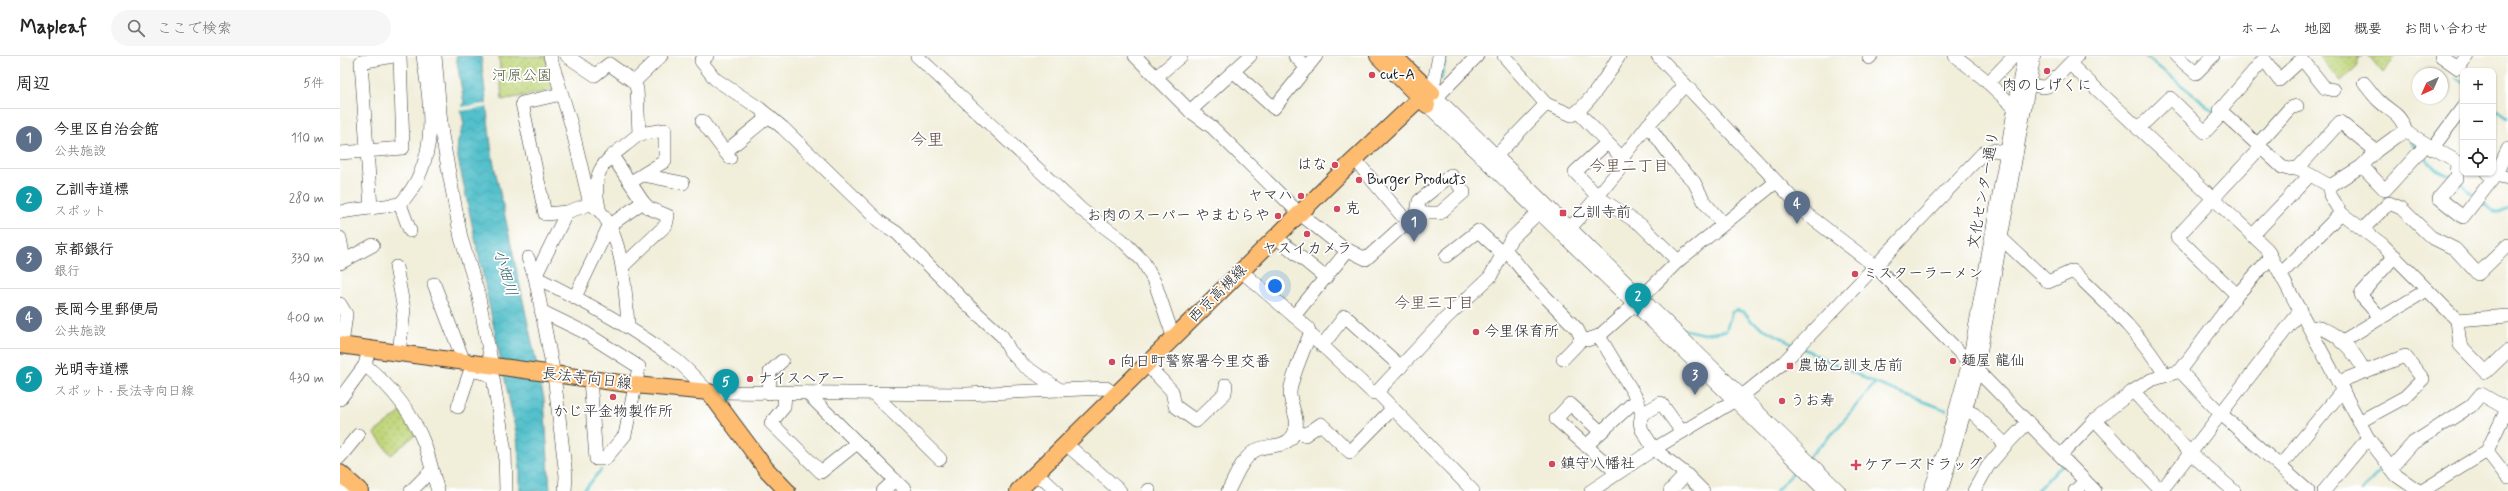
<!DOCTYPE html>
<html lang="ja">
<meta charset="utf-8">
<style>
:root{--surface:#fff;--page:#f6f6f6;--text:#222;--muted:#767676;--line:#e0e0e0;--accent:#0b8043}
body{margin:0;font-family:Mynerve,"Klee One",sans-serif;background:var(--page);color:var(--text)}
.controls{position:absolute;right:12px;top:12px;display:grid;overflow:hidden;border-radius:8px;box-shadow:0 1px 3px #0004}
.controls button{width:36px;height:36px;display:grid;place-items:center;padding:0;border:0;border-bottom:1px solid var(--line);background:var(--surface);color:var(--text);font:20px sans-serif}
.compass{position:absolute;left:2072px;top:12px;width:36px;height:36px;border-radius:50%;background:var(--surface);box-shadow:0 1px 3px #0004;rotate:225deg}
.you{position:absolute;left:935px;top:230px;width:14px;height:14px;margin:-10px;border:3px solid #fff;border-radius:50%;background:#1a73e8;box-shadow:0 0 0 6px #1a73e833}
.badge{display:grid;place-items:center;width:26px;height:26px;border-radius:50%;background:var(--accent);color:#fff;font-size:13px;font-weight:700}
.pin{position:absolute;translate:-50% -33px;filter:drop-shadow(0 1px 2px #0008)}
.pin::after{content:'';position:absolute;top:21px;width:14px;height:12px;background:inherit;clip-path:polygon(0 0,100% 0,50% 100%)}
.list{margin:0;padding:0;list-style:none}
h2{display:flex;justify-content:space-between;align-items:center;height:52px;margin:0;padding:0 16px;font-size:17px}
h2 small{font-size:13px;font-weight:400;color:var(--muted)}
.list li{display:grid;grid-template-columns:26px 1fr auto;gap:12px;align-items:center;box-sizing:border-box;height:60px;padding:0 16px;border-top:1px solid var(--line)}
.list b{display:block;font-size:15px;white-space:nowrap}
.list p{margin:0;font-size:13px;white-space:nowrap;color:var(--muted)}
.list em{font-size:13px;font-style:normal;color:var(--muted)}
.icon{flex:none;width:22px;height:22px;fill:none;stroke:currentColor;stroke-width:2;stroke-linecap:round;stroke-linejoin:round}
.map{position:relative;flex:none;width:2168px;height:435px;overflow:hidden}
header{display:flex;align-items:center;gap:24px;box-sizing:border-box;height:56px;padding:0 20px;background:var(--surface);border-bottom:1px solid var(--line)}
header strong{font-size:19px}
nav{display:flex;gap:22px;margin-inline-start:auto;font-size:14px}
.search{width:280px;height:36px;background:var(--page);display:flex;align-items:center;gap:10px;box-sizing:border-box;padding:0 14px;border-radius:22px;color:var(--muted);font-size:15px}
main{display:flex}
aside{flex:1;background:var(--surface)}
.map>svg:first-child{display:block}
</style>
<header>
<strong>Mapleaf</strong>
<div class="search"><svg class="icon" aria-label="search" viewBox="0 0 24 24"><circle cx="10" cy="10" r="6"/><path d="M15 15l6 6"/></svg>ここで検索</div>
<nav><a>ホーム</a><a>地図</a><a>概要</a><a>お問い合わせ</a></nav>
</header>
<main>
<aside>
<h2>周辺<small>5件</small></h2>
<ul class="list">
<li><span class="badge" style="background:#5c6f8a">1</span><div><b>今里区自治会館</b><p>公共施設</p></div><em>110 m</em></li>
<li><span class="badge" style="background:#0f9aa8">2</span><div><b>乙訓寺道標</b><p>スポット</p></div><em>280 m</em></li>
<li><span class="badge" style="background:#5c6f8a">3</span><div><b>京都銀行</b><p>銀行</p></div><em>330 m</em></li>
<li><span class="badge" style="background:#5c6f8a">4</span><div><b>長岡今里郵便局</b><p>公共施設</p></div><em>400 m</em></li>
<li><span class="badge" style="background:#0f9aa8">5</span><div><b>光明寺道標</b><p>スポット · 長法寺向日線</p></div><em>430 m</em></li>
</ul>
</aside>
<div class="map">
<svg width="2168" height="435" viewBox="0 0 2168 435">
<defs>
<pattern id="green-dots" width="8" height="8" patternUnits="userSpaceOnUse"><rect width="8" height="8" fill="#bfd579"/><path d="M2 2h.1M6 6h.1" fill="none" stroke="#a4b668" stroke-width="1.8" stroke-linecap="round"/></pattern>
<pattern id="water-waves" width="16" height="10" patternUnits="userSpaceOnUse"><rect width="16" height="10" fill="#53c0cb"/><path d="M0 5q4-4 8 0t8 0" fill="none" stroke="#48a4ae"/></pattern>
</defs>
<rect width="100%" height="100%" fill="#fff"/>
<filter id="ink" filterUnits="userSpaceOnUse"><feTurbulence type="fractalNoise" baseFrequency=".025" numOctaves="2"/><feDisplacementMap in="SourceGraphic" scale="8" xChannelSelector="R" yChannelSelector="G"/><feConvolveMatrix kernelMatrix="1 2 1 2 8 2 1 2 1" color-interpolation-filters="sRGB"/></filter>
<filter id="wash" filterUnits="userSpaceOnUse"><feTurbulence type="fractalNoise" baseFrequency=".012" numOctaves="4" result="noise"/><feDisplacementMap in="SourceGraphic" scale="16" xChannelSelector="R" yChannelSelector="G"/><feGaussianBlur stdDeviation="0.9" result="paint"/><feColorMatrix in="noise" values="0 0 0 0 0 0 0 0 0 0 0 0 0 0 0 0 0 1.4 0 .05"/><feComposite in="paint" operator="in"/></filter>
<g filter="url(#wash)">
<rect width="100%" height="100%" fill="#f1eeda"/>
<!-- green -->
<g fill="url(#green-dots)" stroke="#6e784a">
<polygon points="159,0 206,0 215,34 162,44"/>
<polygon points="1979,0 2023,0 2018,2 2017,10 2001,25"/>
<polygon points="2029,0 2056,0 2043,17"/>
<polygon points="61,356 76,378 51,399 34,377"/>
</g>
<!-- water -->
<polygon fill="url(#water-waves)" stroke="#386e74" points="116,0 141,0 152,99 204,343 210,435 180,435 180,413 177,381 117,97 118,85 124,68 121,55 124,47"/>
<!-- pier -->
<polygon fill="#f1eeda" points="148,48 149,51 119,55 120,51"/>
<g fill="none" stroke-linecap="round" stroke-linejoin="round">
<!-- stream -->
<g stroke="#53c0cb" stroke-width="2.5">
<polyline points="1805,0 1876,57"/>
<polyline points="2116,22 2123,27"/>
<polyline points="1101,23 1106,0"/>
<polyline points="2153,51 2168,62"/>
<polyline points="2070,85 2077,93"/>
<polyline points="2082,98 2096,113 2113,121"/>
<polyline points="2118,125 2135,140"/>
<path d="M 2141,145 C 2153,154 2152,162 2168,152"/>
<polyline points="1341,273 1364,278 1386,275 1392,256 1396,254 1404,256 1411,265 1424,273 1454,288"/>
<polyline points="1462,292 1535,327 1606,354"/>
<polyline points="1469,401 1494,376 1535,327"/>
<polyline points="243,435 261,414"/>
<polyline points="1436,435 1457,413"/>
<polyline points="1696,435 1722,409"/>
<polyline points="2021,435 2040,415"/>
</g>
</g>
</g>
<g filter="url(#ink)">
<g fill="none" stroke-linecap="round" stroke-linejoin="round">
<defs>
<g id="minor">
<polyline points="95,0 102,79 121,182 138,237 152,310"/>
<polyline points="210,0 231,68 250,148"/>
<polyline points="227,0 255,19 269,8 294,26"/>
<polyline points="367,0 361,5 375,23 419,52 443,72 540,166 557,177 629,250 662,280 670,295 683,309 720,334"/>
<polyline points="577,0 743,155 782,184 803,205 815,227 834,283"/>
<polyline points="795,0 850,55 872,71 960,158 1002,191 1026,203 1077,157 1079,145 1111,119 1124,136 1100,157 1077,157"/>
<polyline points="955,0 967,12"/>
<polyline points="1099,0 1092,37 1499,435"/>
<path d="M 1164,0 L 1206,48 L 1232,59 C 1248,50 1270,16 1279,0"/>
<polyline points="1318,0 1468,159 1535,210 1755,435"/>
<polyline points="1615,0 1642,21 1675,52"/>
<polyline points="1836,0 1856,17 1873,0"/>
<polyline points="2101,0 2118,12 2127,0"/>
<polyline points="1529,2 1531,0"/>
<polyline points="1730,8 1927,193 2028,382 2057,420 2079,435"/>
<polyline points="894,16 934,52 976,0"/>
<polyline points="816,21 841,0"/>
<polyline points="1648,27 1674,0"/>
<polyline points="1682,27 1702,31 1708,30 1737,0"/>
<path d="M 2024,27 C 2028,32 2033,39 2038,44 C 2051,57 2060,56 2066,76"/>
<polyline points="221,38 182,47 205,158 227,156"/>
<polyline points="1096,42 1137,0"/>
<polyline points="1087,49 1394,344 1485,435"/>
<polyline points="850,55 910,0"/>
<polyline points="1238,56 1282,102"/>
<polyline points="362,65 390,102"/>
<polyline points="1308,69 1335,106 1354,126 1365,147 1383,168"/>
<polyline points="1798,73 1830,42 1865,76 1883,57"/>
<polyline points="1267,87 1235,116 1258,141 1301,169 1338,205"/>
<polyline points="1918,88 1950,52 1957,50"/>
<polyline points="2092,93 2123,51"/>
<polyline points="385,96 429,60"/>
<polyline points="0,97 63,92 60,0"/>
<polyline points="1156,100 1206,48"/>
<polyline points="273,101 303,146"/>
<polyline points="2118,107 2117,121 2099,142 2123,161 2155,120 2168,93"/>
<polyline points="2123,109 2066,76 2055,81 2036,95 2000,66 1958,112 1990,130 1990,139 2001,157 2043,189 2117,264 2168,260"/>
<polyline points="2022,110 2045,134 2086,89"/>
<polyline points="1022,112 1068,167"/>
<polyline points="1958,112 1948,113 1942,111 1880,54 1924,3 1939,24 1962,3 1985,32 1994,34"/>
<polyline points="2147,117 2168,122"/>
<polyline points="303,119 343,127"/>
<polyline points="291,126 325,105 325,74 299,78"/>
<polyline points="1990,130 2022,110 2036,95"/>
<polyline points="60,148 70,175"/>
<polyline points="31,152 21,6 53,0"/>
<path d="M 259,152 C 249,108 269,104 299,78 L 297,33 L 294,26 L 321,0"/>
<path d="M 0,156 L 60,148 C 100,105 91,52 83,0"/>
<path d="M 1230,172 C 1250,151 1266,129 1285,107 L 1282,102 L 1308,69 L 1345,29"/>
<polyline points="2023,173 2049,147 2061,152 2091,181 2115,193 2138,218 2168,189"/>
<polyline points="1913,179 1970,119"/>
<polyline points="0,182 4,204"/>
<path d="M 1661,182 L 1708,226 L 1733,215 C 1766,247 1802,279 1825,319"/>
<polyline points="943,187 986,222"/>
<polyline points="1165,193 1195,230 1237,273 1242,283"/>
<polyline points="1106,200 1138,175 1163,198"/>
<path d="M 188,202 L 195,221 C 244,245 292,271 336,304 C 348,313 358,326 369,336 L 627,338 L 766,332 L 777,339"/>
<polyline points="0,207 33,189"/>
<polyline points="56,211 64,254 59,297"/>
<polyline points="901,215 968,272 970,278 1033,337 1037,336 1133,435"/>
<polyline points="1941,218 2001,157"/>
<polyline points="94,228 124,306"/>
<polyline points="1897,239 1837,181 1921,91"/>
<polyline points="235,241 269,170 303,146 309,152 328,160 326,169 283,210"/>
<polyline points="0,248 6,258 2,289"/>
<polyline points="201,255 244,276 299,311 285,379 265,403 256,403 250,323"/>
<polyline points="954,260 1008,194"/>
<polyline points="2040,261 2022,241 2021,238 2055,200"/>
<polyline points="2117,264 2120,289 2146,316 2168,295"/>
<path d="M 1970,271 C 1995,271 2014,295 2025,316"/>
<polyline points="1259,280 1297,343 1302,358 1300,367 1302,374 1314,393 1346,418 1363,435"/>
<polyline points="2001,286 2087,234"/>
<polyline points="982,290 1005,260 1061,311"/>
<polyline points="1223,303 1242,283 1247,284 1259,280 1294,249 1338,205 1436,126"/>
<path d="M 25,309 C 50,330 72,356 84,387 C 90,403 93,419 98,435"/>
<polyline points="807,309 832,335 835,350 856,365 885,337 886,329"/>
<polyline points="131,314 151,319 153,322 165,396 166,435"/>
<polyline points="1840,315 1880,357 1968,435"/>
<polyline points="1998,326 2065,300 2083,323 2065,341 2019,366"/>
<polyline points="1793,335 1850,397 1894,435"/>
<polyline points="1037,336 1106,262 1150,221 1171,183 1198,157"/>
<polyline points="429,337 430,316 442,305"/>
<polyline points="445,337 444,351 431,367 481,416 517,387"/>
<polyline points="467,337 565,434"/>
<polyline points="533,337 600,403"/>
<polyline points="0,343 25,309 27,301"/>
<polyline points="118,351 133,307"/>
<polyline points="1626,354 1634,358 1666,389 1688,366"/>
<polyline points="1302,358 1321,347 1342,376"/>
<polyline points="1755,364 1821,435"/>
<polyline points="955,374 965,379 981,368 1010,396 1053,352"/>
<polyline points="1260,375 1230,348 1216,363 1277,417"/>
<polyline points="726,388 780,435"/>
<polyline points="1246,390 1297,343"/>
<polyline points="2147,395 2168,422"/>
<polyline points="1721,399 1755,364 1793,335 1811,324 1840,315 1897,239 1931,201"/>
<polyline points="0,401 18,379"/>
<polyline points="1940,410 2003,334"/>
<polyline points="2051,412 2073,387 2131,350 2141,338 2167,353"/>
<polyline points="697,417 716,435"/>
<polyline points="4,435 8,424"/>
<polyline points="71,435 91,415"/>
<path d="M 225,435 L 226,420 L 214,319 L 195,221 L 227,156 L 250,148 C 283,164 286,239 288,271"/>
<polyline points="543,435 555,424"/>
<polyline points="808,435 809,434"/>
<path d="M 888,435 C 895,422 901,405 913,396 C 924,387 942,394 952,381 C 963,366 950,352 950,337 C 950,325 965,291 970,278"/>
<polyline points="1251,435 1314,393 1402,340 1444,306 1643,97 1654,94 1676,99"/>
<polyline points="1330,435 1346,418"/>
<polyline points="1590,435 1604,396 1629,306 1684,0"/>
<polyline points="1601,435 1637,314 1694,0"/>
<polyline points="1634,435 1648,410 1666,389"/>
<polyline points="1735,435 1745,425"/>
<polyline points="1821,435 1961,254"/>
<polyline points="1984,435 2028,382"/>
<polyline points="2082,435 2147,395 2168,351"/>
</g>
<g id="major">
<polyline points="1038,0 1087,49"/>
<polyline points="1054,0 1092,37"/>
<polyline points="0,289 295,329 369,336 426,413 447,435"/>
<polyline points="0,417 20,435"/>
<polyline points="678,435 1014,104 1080,42 1092,37"/>
</g>
</defs>
<!-- minor casing -->
<use href="#minor" stroke="#3c3c38" stroke-width="14"/>
<!-- major casing -->
<use href="#major" stroke="#3c3c38" stroke-width="18"/>
<!-- minor -->
<use href="#minor" stroke="#fff" stroke-width="13"/>
<!-- major -->
<use href="#major" stroke="#fdbc70" stroke-width="16"/>
</g>
</g>
<!-- markers -->
<g fill="#d1495b" stroke="#fff" stroke-width="1.5">
<circle cx="1707" cy="15" r="4"/>
<circle cx="1032" cy="19" r="4"/>
<circle cx="995" cy="109" r="4"/>
<circle cx="1019" cy="124" r="4"/>
<circle cx="961" cy="140" r="4"/>
<circle cx="997" cy="153" r="4"/>
<rect x="1219" y="153" width="8" height="8" rx="2"/>
<circle cx="938" cy="160" r="4"/>
<circle cx="967" cy="178" r="4"/>
<circle cx="1515" cy="218" r="4"/>
<circle cx="1136" cy="276" r="4"/>
<circle cx="1613" cy="305" r="4"/>
<circle cx="772" cy="306" r="4"/>
<rect x="1446" y="306" width="8" height="8" rx="2"/>
<circle cx="410" cy="323" r="4"/>
<circle cx="273" cy="341" r="4"/>
<circle cx="1442" cy="345" r="4"/>
<circle cx="1212" cy="408" r="4"/>
<path d="M1514 403h4v4h4v4h-4v4h-4v-4h-4v-4h4z"/>
</g>
<g text-anchor="middle" dominant-baseline="central" stroke-width="3.5" stroke-linejoin="round" paint-order="stroke">
<!-- poi labels -->
<g font-size="15" fill="#1c1c1c" stroke="#fff" text-anchor="start">
<text x="1040" y="19">cut-A</text>
<text x="1707" y="30" text-anchor="middle">肉のしげくに</text>
<text x="987" y="109" text-anchor="end">はな</text>
<text x="1027" y="124">Burger Products</text>
<text x="953" y="140" text-anchor="end">ヤマハ</text>
<text x="1005" y="153">克</text>
<text x="1231" y="157">乙訓寺前</text>
<text x="930" y="160" text-anchor="end">お肉のスーパー やまむらや</text>
<text x="967" y="193" text-anchor="middle">ヤスイカメラ</text>
<text x="1523" y="218">ミスターラーメン</text>
<text x="1144" y="276">今里保育所</text>
<text x="1621" y="305">麺屋 龍仙</text>
<text x="780" y="306">向日町警察署今里交番</text>
<text x="1458" y="310">農協乙訓支店前</text>
<text x="418" y="323">ナイスヘアー</text>
<text x="1450" y="345">うお寿</text>
<text x="273" y="356" text-anchor="middle">かじ平金物製作所</text>
<text x="1220" y="408">鎮守八幡社</text>
<text x="1524" y="409">ケアーズドラッグ</text>
</g>
<!-- park labels -->
<g font-size="15" fill="#555d3d" stroke="#fff">
<text x="182" y="20">河原公園</text>
</g>
<!-- street labels -->
<g font-size="15" fill="#1c1c1c" stroke="#fff">
<text transform="translate(1644 134) rotate(-80)">文化センター通り</text>
<text transform="translate(878 238) rotate(-45)">西京高槻線</text>
<text transform="translate(247 323) rotate(7)">長法寺向日線</text>
</g>
<!-- neighbourhood labels -->
<g font-size="16" fill="#5b483e" stroke="#fff">
<text x="1289" y="110">今里二丁目</text>
<text x="1094" y="247">今里三丁目</text>
</g>
<!-- water labels -->
<g font-size="16" font-style="italic" fill="#325e62" stroke="#fff">
<text transform="translate(165 217) rotate(74)">小畑川</text>
</g>
<!-- quarter labels -->
<g font-size="17" fill="#5b483e" stroke="#fff">
<text x="587" y="84">今里</text>
</g>
</g>
</svg>
<div class="controls">
<button>+</button>
<button>−</button>
<button><svg class="icon" aria-label="locate" viewBox="0 0 24 24"><circle cx="12" cy="12" r="6"/><path d="M12 2v4M12 18v4M2 12h4M18 12h4"/></svg></button>
</div>
<svg class="compass" viewBox="-18 -18 36 36"><path d="M0-13l5 13h-10z" fill="#e53935"/><path d="M0 13l5-13h-10z" fill="#767676"/></svg>
<div class="you"></div>
<div class="pin badge" style="left:1074px;top:186px;background:#5c6f8a">1</div>
<div class="pin badge" style="left:1298px;top:260px;background:#0f9aa8">2</div>
<div class="pin badge" style="left:1355px;top:339px;background:#5c6f8a">3</div>
<div class="pin badge" style="left:1457px;top:168px;background:#5c6f8a">4</div>
<div class="pin badge" style="left:386px;top:346px;background:#0f9aa8">5</div>
</div>
</main>
